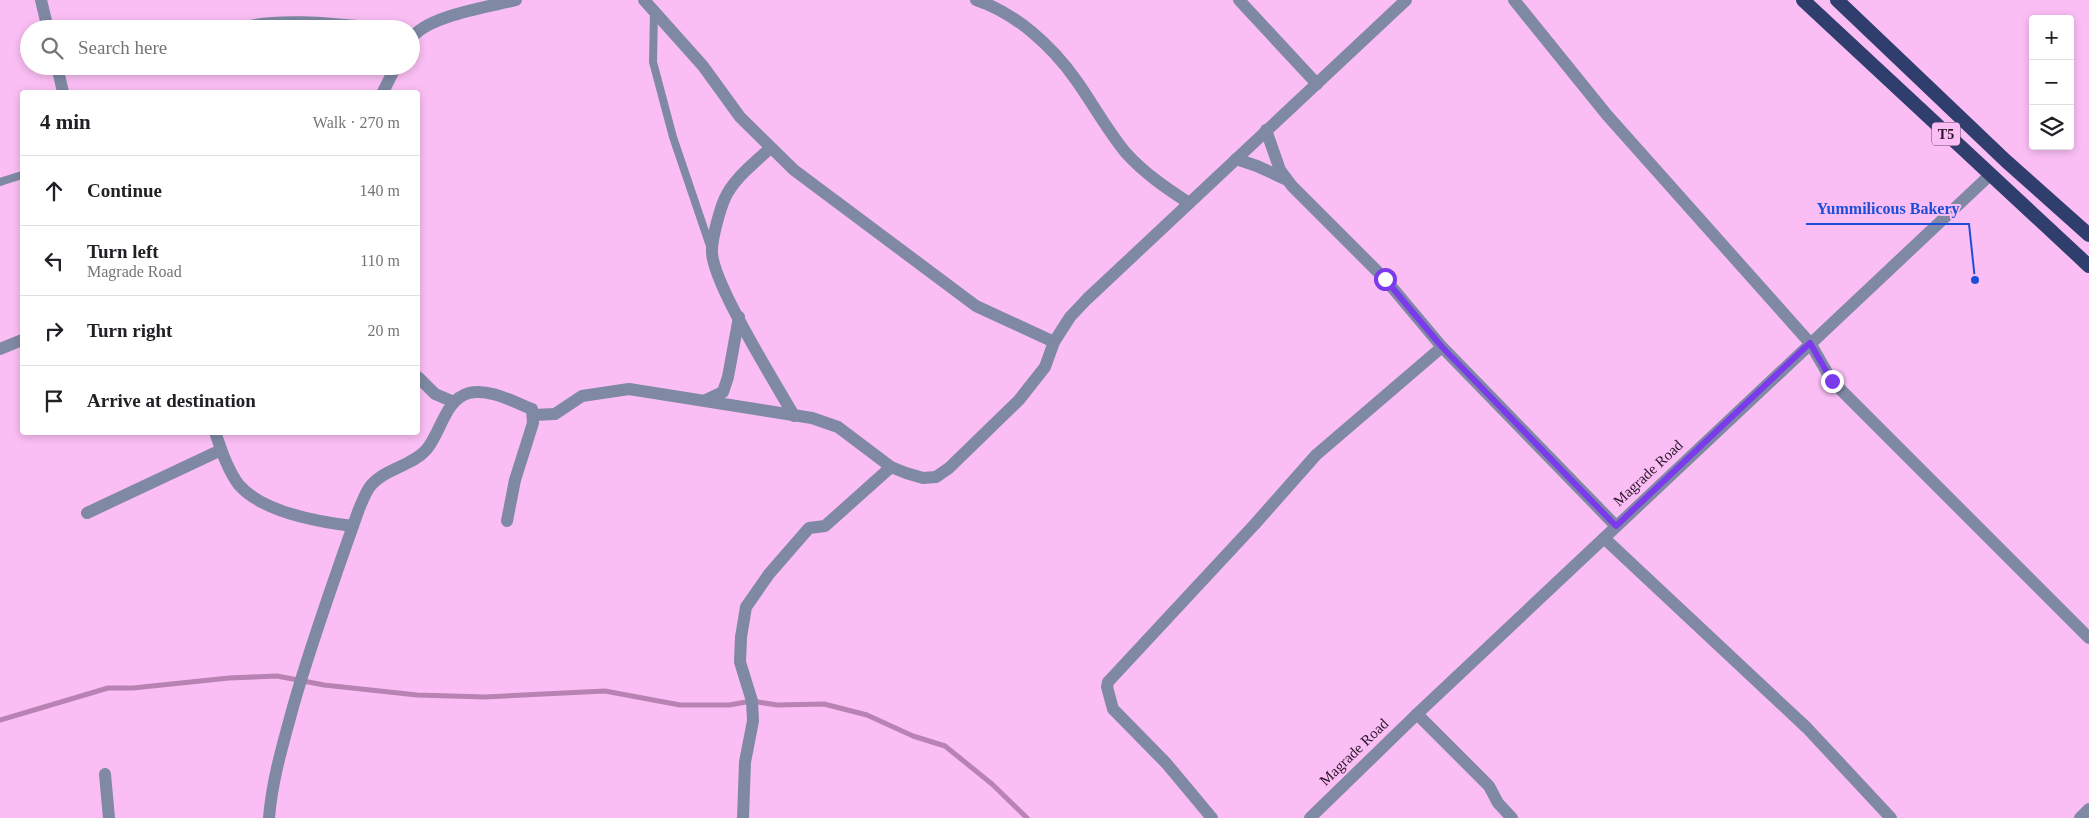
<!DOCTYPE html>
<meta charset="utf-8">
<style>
:root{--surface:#fff;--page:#f2f2f2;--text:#202124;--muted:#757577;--line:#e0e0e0}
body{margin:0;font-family:"Times New Roman",serif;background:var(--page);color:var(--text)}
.controls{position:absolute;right:15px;top:15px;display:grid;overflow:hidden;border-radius:5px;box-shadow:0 2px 8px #0003}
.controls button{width:45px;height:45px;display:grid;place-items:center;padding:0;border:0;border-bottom:1px solid var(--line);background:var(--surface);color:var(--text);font:25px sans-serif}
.stop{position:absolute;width:15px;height:15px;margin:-11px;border:4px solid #7c3aed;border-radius:50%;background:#fff}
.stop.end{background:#7c3aed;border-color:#fff;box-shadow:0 1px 5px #0008}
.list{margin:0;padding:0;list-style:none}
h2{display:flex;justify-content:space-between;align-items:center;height:65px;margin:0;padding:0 20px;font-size:21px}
h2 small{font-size:16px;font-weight:400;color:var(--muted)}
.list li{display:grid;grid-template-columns:32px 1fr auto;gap:15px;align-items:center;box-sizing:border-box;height:70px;padding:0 20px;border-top:1px solid var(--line)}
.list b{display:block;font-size:19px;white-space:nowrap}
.list p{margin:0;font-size:16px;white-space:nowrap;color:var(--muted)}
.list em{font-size:16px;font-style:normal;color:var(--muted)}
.icon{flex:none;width:28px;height:28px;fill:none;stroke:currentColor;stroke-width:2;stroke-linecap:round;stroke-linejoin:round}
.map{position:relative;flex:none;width:2089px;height:818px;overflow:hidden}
.search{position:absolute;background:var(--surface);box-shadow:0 2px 8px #0003;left:20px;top:20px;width:400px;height:55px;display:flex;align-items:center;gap:12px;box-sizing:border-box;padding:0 18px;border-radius:28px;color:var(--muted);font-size:19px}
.panel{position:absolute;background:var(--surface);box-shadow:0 2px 8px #0003;left:20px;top:90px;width:400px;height:345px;border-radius:5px}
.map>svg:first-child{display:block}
</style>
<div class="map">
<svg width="2089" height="818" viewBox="0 0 2089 818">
<rect width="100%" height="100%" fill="#fabef4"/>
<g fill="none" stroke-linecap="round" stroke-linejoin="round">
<!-- stream -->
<polyline stroke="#b882b2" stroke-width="5" points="0,720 108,688 133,688 229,678 277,676 324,685 417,695 485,697 605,691 680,705 729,705 752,701 777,705 824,704 867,715 913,736 945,746 992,784 1027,818"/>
<!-- service -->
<g stroke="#7f89a3" stroke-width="8">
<polyline points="654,12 653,62 673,137 710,246"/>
<polyline points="0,182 22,175"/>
</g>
<!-- minor -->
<g stroke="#7f89a3" stroke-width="12">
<polyline points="41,0 48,29"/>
<polyline points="644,0 703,66 740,117 794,170 976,306 1054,342 1070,317 1087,299 1406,0"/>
<path d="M 976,0 C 1016,13 1052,46 1076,80 C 1093,104 1107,130 1126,153 C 1144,173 1166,188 1189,203"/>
<polyline points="1239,0 1317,84"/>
<polyline points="1514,0 1607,115 1810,343 1832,381 2089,638"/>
<path d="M 239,29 C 276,16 345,25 385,29"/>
<path d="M 411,39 C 426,16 488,7 516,0"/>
<polyline points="57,66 63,92"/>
<polyline points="383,92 396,66"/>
<polyline points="1266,130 1280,170 1292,186 1385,279 1442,347 1616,526"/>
<path d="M 770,148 C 755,163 734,178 725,198 C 720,209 712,238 712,250 C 710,280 777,385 794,416"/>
<polyline points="1236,159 1257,166 1285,179"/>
<polyline points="0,349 22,340"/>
<polyline points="418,377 435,394 454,402"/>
<polyline points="706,400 723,392 728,377 739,317"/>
<polyline points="533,415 555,414 582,396 629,389 812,418 838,427 891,467 906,473 923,478 936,477 949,468 1019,400 1045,367 1054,342"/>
<path d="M 215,432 C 221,449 228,471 239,485 C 263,512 319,522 353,526"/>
<polyline points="87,513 221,450"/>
<polyline points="1604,538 1807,728 1891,818"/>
<polyline points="1417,714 1489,786 1498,803 1512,818"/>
<polyline points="105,774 109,818"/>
<path d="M 269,818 C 272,780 283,744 293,707 C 312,640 336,574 359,509 C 362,502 365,494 369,488 C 382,469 411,467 426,450 C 441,433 445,399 469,393 C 489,388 514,402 532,409 L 533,423 L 515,480 L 507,521"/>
<polyline points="743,818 745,762 753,721 752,701 740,662 741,637 746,607 769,574 809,528 825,526 891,467"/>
<polyline points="1212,818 1166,763 1113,709 1107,687 1108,682 1255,524 1316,455 1442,347"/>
<polyline points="1310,818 1417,714 1990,175"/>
<polyline points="2080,818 2089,809"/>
</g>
<!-- trunk -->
<g stroke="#303e6e" stroke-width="14">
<polyline points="1803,0 2089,266"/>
<polyline points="1837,0 2006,161 2089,235"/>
</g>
</g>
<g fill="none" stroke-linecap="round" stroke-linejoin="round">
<!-- route -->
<polyline stroke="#7c3aed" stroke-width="6" points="1385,279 1442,347 1616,526 1810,343 1832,381"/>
</g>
<g text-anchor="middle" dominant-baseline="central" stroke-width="4" stroke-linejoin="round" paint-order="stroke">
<!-- shield labels -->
<rect fill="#fabef4" stroke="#684765" stroke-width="1" x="1932" y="122.5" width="28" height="23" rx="4"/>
<g font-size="14" font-weight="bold" fill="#291428">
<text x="1946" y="134">T5</text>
</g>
<!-- street labels -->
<g font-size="15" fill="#291428" stroke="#fabef4">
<text transform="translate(1648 473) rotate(-43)">Magrade Road</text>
<text transform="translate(1354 752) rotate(-44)">Magrade Road</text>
</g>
</g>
<!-- callouts -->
<path fill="none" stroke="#1d4ed8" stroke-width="2" d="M1975 280L1969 224H1806"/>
<circle fill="#1d4ed8" stroke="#fabef4" stroke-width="2" cx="1975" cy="280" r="5"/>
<g font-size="16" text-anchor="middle" font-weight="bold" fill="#1d4ed8" stroke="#fabef4" stroke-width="4" stroke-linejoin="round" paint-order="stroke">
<text x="1888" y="214">Yummilicous Bakery</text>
</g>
</svg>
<div class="controls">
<button>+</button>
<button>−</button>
<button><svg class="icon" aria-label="layers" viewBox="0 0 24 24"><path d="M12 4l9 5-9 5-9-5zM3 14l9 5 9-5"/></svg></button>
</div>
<div class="stop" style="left:1385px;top:279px"></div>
<div class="stop end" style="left:1832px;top:381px"></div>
<div class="search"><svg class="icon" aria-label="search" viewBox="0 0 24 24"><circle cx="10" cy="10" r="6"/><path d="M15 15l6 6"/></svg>Search here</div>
<section class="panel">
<h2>4 min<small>Walk · 270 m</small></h2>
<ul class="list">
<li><svg class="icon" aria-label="ahead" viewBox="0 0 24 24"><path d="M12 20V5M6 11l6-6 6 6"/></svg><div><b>Continue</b></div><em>140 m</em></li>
<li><svg class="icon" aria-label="left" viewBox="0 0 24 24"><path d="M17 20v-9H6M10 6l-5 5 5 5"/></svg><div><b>Turn left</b><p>Magrade Road</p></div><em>110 m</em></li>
<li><svg class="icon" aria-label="right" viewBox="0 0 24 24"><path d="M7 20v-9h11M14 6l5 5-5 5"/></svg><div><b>Turn right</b></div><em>20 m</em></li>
<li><svg class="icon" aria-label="arrive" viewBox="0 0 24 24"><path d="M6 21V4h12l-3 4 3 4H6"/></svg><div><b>Arrive at destination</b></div></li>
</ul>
</section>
</div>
